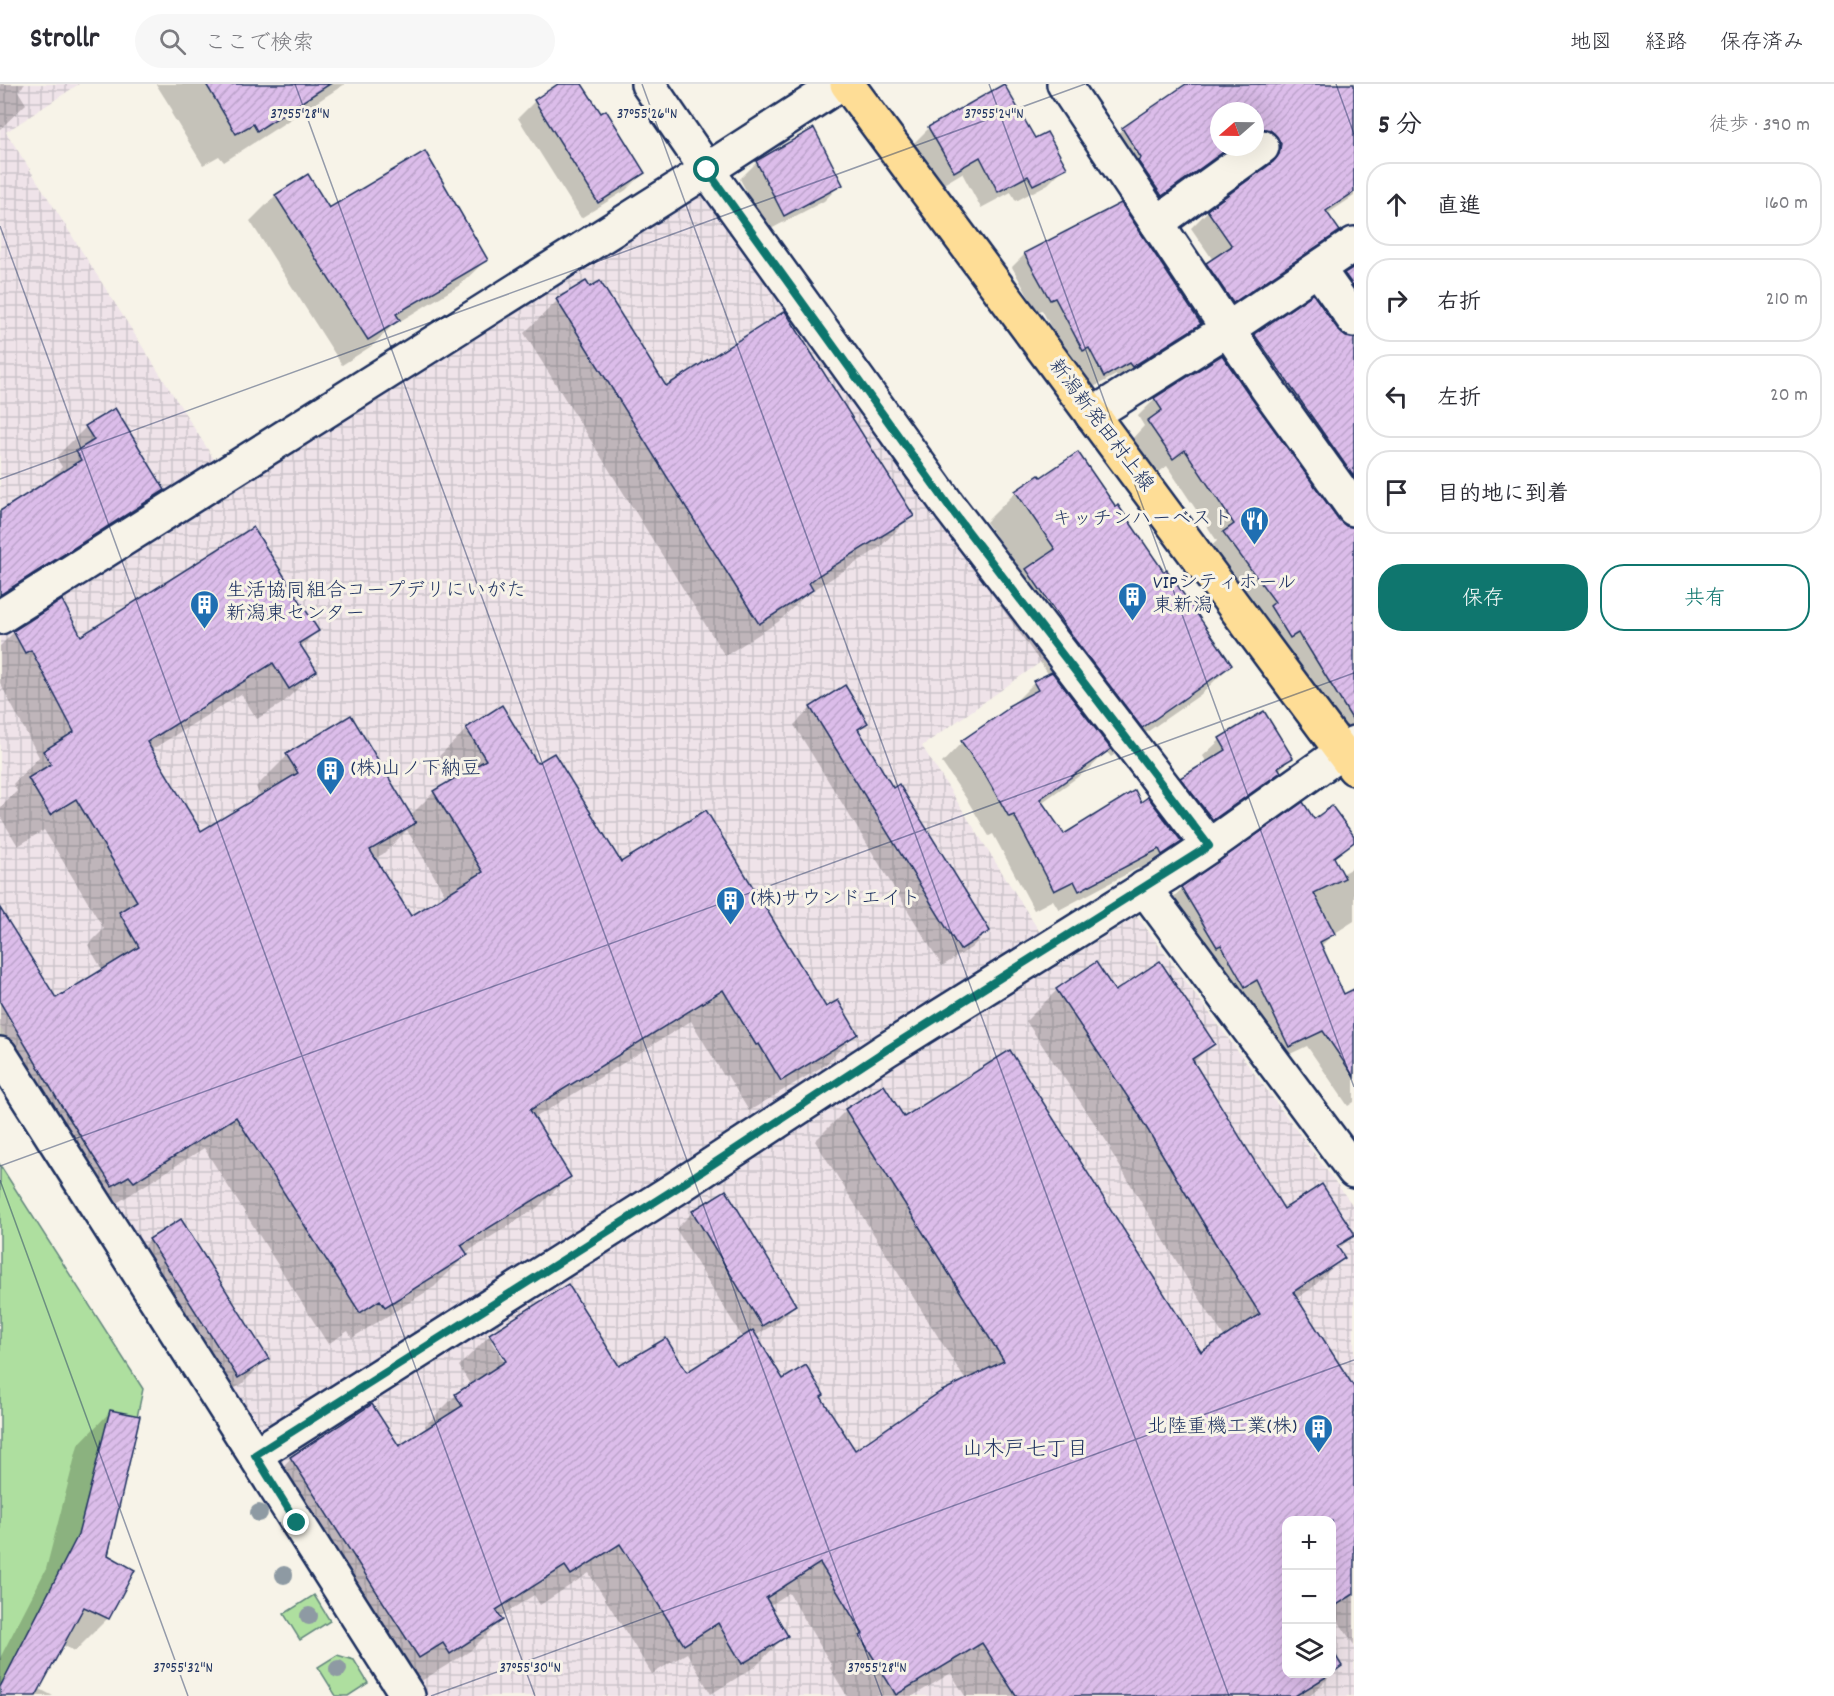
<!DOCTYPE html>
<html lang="ja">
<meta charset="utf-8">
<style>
:root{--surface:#fff;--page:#f7f7f7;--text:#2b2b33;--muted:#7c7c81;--line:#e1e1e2;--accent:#0f766e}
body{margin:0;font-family:Dekko,"Klee One",sans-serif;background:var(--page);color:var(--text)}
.controls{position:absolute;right:18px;bottom:18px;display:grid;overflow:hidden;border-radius:12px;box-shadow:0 6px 24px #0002}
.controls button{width:54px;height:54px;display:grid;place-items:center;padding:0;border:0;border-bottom:2px solid var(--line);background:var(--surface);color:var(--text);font:30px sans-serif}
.compass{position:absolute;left:1210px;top:18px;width:54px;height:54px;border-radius:50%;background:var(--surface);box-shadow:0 6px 24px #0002;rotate:250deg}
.stop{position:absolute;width:18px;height:18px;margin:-14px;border:4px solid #0f766e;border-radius:50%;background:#fff}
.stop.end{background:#0f766e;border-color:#fff;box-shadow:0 2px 6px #0008}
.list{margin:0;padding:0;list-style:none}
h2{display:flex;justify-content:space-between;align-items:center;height:78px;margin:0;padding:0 24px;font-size:26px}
h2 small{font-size:20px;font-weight:400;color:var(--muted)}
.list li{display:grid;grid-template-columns:39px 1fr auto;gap:18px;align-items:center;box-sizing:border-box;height:84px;margin:0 12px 12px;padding:0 12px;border:2px solid var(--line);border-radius:24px}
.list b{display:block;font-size:22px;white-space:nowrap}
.list em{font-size:20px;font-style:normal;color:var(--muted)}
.actions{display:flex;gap:12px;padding:18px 24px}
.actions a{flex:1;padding:14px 0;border:2px solid var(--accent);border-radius:24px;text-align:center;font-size:21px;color:var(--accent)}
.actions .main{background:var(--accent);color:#fff}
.icon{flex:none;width:33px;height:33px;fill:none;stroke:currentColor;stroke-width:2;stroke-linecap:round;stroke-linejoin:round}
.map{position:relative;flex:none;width:1354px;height:1612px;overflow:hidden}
header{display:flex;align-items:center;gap:36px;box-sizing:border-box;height:84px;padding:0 30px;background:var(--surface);border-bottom:2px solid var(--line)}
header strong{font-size:28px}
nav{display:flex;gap:33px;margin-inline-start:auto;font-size:21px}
.search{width:420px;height:54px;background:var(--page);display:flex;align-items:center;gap:15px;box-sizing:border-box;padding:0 21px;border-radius:33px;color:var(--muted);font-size:22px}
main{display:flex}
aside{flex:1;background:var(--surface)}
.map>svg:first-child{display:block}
</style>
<header>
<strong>Strollr</strong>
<div class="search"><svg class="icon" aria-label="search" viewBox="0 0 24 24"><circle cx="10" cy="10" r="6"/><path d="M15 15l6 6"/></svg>ここで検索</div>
<nav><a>地図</a><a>経路</a><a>保存済み</a></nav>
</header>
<main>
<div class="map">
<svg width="1354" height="1612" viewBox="0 0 1354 1612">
<defs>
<pattern id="industrial-grid" width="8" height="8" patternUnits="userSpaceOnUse" patternTransform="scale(1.5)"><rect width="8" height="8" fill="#efe3e9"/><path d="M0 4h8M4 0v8" fill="none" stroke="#ccc3ca"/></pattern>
<pattern id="building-hatch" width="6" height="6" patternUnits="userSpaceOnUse" patternTransform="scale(1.5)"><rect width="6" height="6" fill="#dcbdea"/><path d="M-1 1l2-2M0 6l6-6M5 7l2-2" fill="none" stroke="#bca3cb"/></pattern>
</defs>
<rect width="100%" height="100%" fill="#f7f3e8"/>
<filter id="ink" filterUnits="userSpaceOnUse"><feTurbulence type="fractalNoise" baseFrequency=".0167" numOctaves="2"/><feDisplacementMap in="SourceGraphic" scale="12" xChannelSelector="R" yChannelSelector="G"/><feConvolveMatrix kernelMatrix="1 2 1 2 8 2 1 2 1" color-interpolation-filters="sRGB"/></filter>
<g filter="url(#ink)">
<!-- industrial -->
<g fill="url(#industrial-grid)" fill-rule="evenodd">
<polygon points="0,0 79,0 6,48 219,383 0,518"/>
<path d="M 705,104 L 1048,573 L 922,662 L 1060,880 L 1137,832 L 1354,1123 L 1354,1612 L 420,1612 L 0,943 L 0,548 ZM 1286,1436 L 1332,1436 L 1332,1590 L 1286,1590 Z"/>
</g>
<!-- green -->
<g fill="#aedf9f" stroke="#64877e" stroke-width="1.5">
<polygon points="0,1081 143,1305 108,1471 0,1612"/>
<polygon points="314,1511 330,1537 300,1556 284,1530"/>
<polygon points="337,1571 354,1576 368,1599 348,1612 336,1612 318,1583"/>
</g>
<!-- shadow -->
<g fill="#0003" fill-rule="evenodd">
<polygon points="0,0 25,0 18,7 26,20 0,45"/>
<polygon points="156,0 345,0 224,78 219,72 203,81 171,29 173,27"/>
<polygon points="560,0 580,0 643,89 626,106 581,134 518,34 535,17"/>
<polygon points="1189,0 1354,0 1354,112 1327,130 1338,147 1321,164 1215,235 1190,197 1213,176 1191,144 1208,127 1263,87 1264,79 1255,63 1255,27 1219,27 1219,63 1236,63 1144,129 1106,62 1123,45"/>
<polygon points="929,44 1065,83 1048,100 1016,117 1011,108 981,124 962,89 937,104 912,61"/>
<polygon points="757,78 841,100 824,117 767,147 740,95"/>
<polygon points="307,92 328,126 486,176 460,201 392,242 373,261 342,281 250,137 275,112"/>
<polygon points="1025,170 1200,239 1186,253 1119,296 1116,291 1090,305 1076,277 1070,280 1042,226 1037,228 1012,183"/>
<polygon points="1354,184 1354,247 1328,208"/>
<polygon points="1313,212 1338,248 1345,254 1354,256 1354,409 1237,269 1255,251"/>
<polygon points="557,217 665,304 912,431 879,464 806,511 778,538 725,572 524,249"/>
<polygon points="1222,273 1354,459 1354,657 1343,640 1332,647 1207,466 1217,457 1167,382 1155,391 1131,356 1144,342 1138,332 1155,315"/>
<polygon points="86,343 164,406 133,436 0,521 0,429 47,399 62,383 56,373"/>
<polygon points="1016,408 1164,490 1231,581 1200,611 1111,673 1107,668 1089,685 1041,719 1063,753 1140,720 1180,757 1160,778 1142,790 1138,784 1059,826 1053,816 1034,826 993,750 989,752 966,714 942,679 962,658 999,633 1009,623 1015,620 1014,619 1034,599 1049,591 997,517 1023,491 986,438"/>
<path d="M 317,547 L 300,564 L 315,587 L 283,619 L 257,635 L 241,610 L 151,666 L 201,749 L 261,713 L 256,703 L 287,672 L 410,732 L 434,708 L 449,699 L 435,676 L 467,645 L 537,681 L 621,780 L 826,925 L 856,949 L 825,981 L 749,1027 L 727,991 L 724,992 L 691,937 L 533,1035 L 569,1092 L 537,1124 L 465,1169 L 466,1171 L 434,1203 L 352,1254 L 348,1247 L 328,1260 L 204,1064 L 101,1129 L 97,1122 L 80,1133 L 0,1004 L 0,826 L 55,916 L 103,887 L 88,861 L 104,845 L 44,746 L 18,762 L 0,732 L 0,724 L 17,707 L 13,700 L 39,673 L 0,599 L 0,562 L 14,548 L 80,554 ZM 407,746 L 446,812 L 410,834 L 374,775 L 383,770 Z"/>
<polygon points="811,624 866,639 857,648 893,706 988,847 971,864 942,882 794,641"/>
<polygon points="1220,656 1291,674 1262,705 1195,752 1164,712 1181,695 1207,679 1203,672"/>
<polygon points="1354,783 1354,837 1332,851 1321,862 1343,912 1354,907 1354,1018 1348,1022 1307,962 1273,978 1166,820 1182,805 1297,814"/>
<path d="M 1057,906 L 1115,909 L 1213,959 L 1193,979 L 1283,1127 L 1353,1151 L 1338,1166 L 1343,1173 L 1312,1204 L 1296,1215 L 1354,1306 L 1354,1561 L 1335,1532 L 1332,1534 L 1332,1436 L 1286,1436 L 1286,1590 L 1332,1590 L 1332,1569 L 1340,1582 L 1310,1612 L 965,1612 L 951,1589 L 913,1612 L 847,1612 L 830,1584 L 832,1582 L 789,1509 L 769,1522 L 786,1551 L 756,1582 L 711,1610 L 687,1569 L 652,1590 L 589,1489 L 540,1521 L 534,1511 L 499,1533 L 501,1536 L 470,1567 L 418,1599 L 261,1405 L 291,1374 L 398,1364 L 427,1345 L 425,1342 L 456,1311 L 471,1302 L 459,1282 L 490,1251 L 567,1202 L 619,1284 L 686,1290 L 743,1254 L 676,1145 L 693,1128 L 795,1221 L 778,1238 L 755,1252 L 783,1297 L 820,1314 L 855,1368 L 966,1297 L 815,1057 L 846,1026 L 883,1003 L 904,1035 L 1200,1270 L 1225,1254 L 1189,1198 L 1110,1066 L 1111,1064 L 1026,937 ZM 491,1257 L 495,1257 L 511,1283 L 508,1284 Z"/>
<polygon points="150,1156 267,1275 242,1300 212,1318 125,1181"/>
<polygon points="110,1328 107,1472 133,1486 107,1535 75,1567 62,1561 38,1604 53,1612 0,1612 0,1574 46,1485 78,1361"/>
</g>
<!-- building -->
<g fill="url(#building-hatch)" stroke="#1b2f5e" stroke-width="1.5">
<polygon points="206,0 330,0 257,47 253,40 236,50"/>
<polygon points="558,0 582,0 601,29 606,26 645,89 598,119 534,16"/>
<polygon points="1004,0 1035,54 1047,48 1067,84 1033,101 1028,92 998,108 980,73 954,88 928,43"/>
<polygon points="1186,0 1354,0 1354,108 1326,127 1340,147 1233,219 1206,179 1232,162 1207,126 1273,78 1279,70 1281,60 1277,53 1270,46 1261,44 1255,46 1255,27 1219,27 1219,63 1230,63 1162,112 1138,77 1141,74 1122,44"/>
<polygon points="814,44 843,101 784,132 756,77"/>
<polygon points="425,67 488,176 396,230 400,236 368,256 275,111 308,90 329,124"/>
<polygon points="1121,119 1201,240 1132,283 1129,279 1104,293 1089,264 1083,267 1055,214 1050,216 1024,169"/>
<polygon points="1354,183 1354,203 1344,189"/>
<polygon points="586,197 590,203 600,197 666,302 785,227 914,432 819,491 809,499 813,506 759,540 556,215"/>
<polygon points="1313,210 1339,247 1346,253 1354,254 1354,393 1254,250"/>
<polygon points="1222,271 1252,315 1339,436 1346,442 1354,443 1354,638 1303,555 1302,556 1298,549 1290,554 1270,522 1275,518 1223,448 1234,440 1185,366 1173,375 1147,337 1162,326 1154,314"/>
<polygon points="115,324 165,406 0,511 0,427 81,376 76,367 94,356 85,342"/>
<polygon points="1078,368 1116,423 1118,421 1164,488 1167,486 1232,581 1142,644 1072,552 1026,485 1055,465 1015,407 1039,391 1041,393"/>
<polygon points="253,443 319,547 299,559 317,587 289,605 273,579 147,658 201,747 298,689 286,670 351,631 416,739 370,766 411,832 483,788 433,707 486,676 466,644 502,621 537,679 554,669 621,778 706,726 826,923 838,916 858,950 781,997 759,960 756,961 723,906 530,1026 571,1093 461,1161 468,1171 385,1223 380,1216 360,1229 236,1033 134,1098 129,1092 112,1102 59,1018 0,918 0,824 56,914 139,863 119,828 137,817 76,715 50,731 28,694 51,680 43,667 74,648 31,566 25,569 13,547 62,516 81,552"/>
<polygon points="1052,588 1111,665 1040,715 1064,750 1135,706 1141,718 1148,713 1182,758 1162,771 1159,765 1079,807 1074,797 1054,807 1014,731 1009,733 986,693 961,657 1009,624 1008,622 1038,606 1033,597"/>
<polygon points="845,601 868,639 858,645 893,704 899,700 990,847 960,866 810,623"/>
<polygon points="1264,627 1293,674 1278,683 1281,688 1213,736 1180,694 1226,666 1219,654"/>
<polygon points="1303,718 1314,735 1332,722 1354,752 1354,758 1334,773 1345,794 1314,809 1335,850 1320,858 1344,910 1354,905 1354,993 1323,947 1289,963 1257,896 1245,903 1221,861 1217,863 1181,803"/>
<polygon points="1160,877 1215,960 1192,975 1284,1125 1322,1100 1354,1149 1354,1152 1337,1162 1345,1174 1293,1208 1354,1303 1354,1510 1332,1524 1332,1437 1287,1437 1287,1590 1331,1590 1295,1612 1016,1612 982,1559 896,1611 860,1552 863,1550 820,1479 766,1514 788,1552 742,1580 718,1539 684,1561 620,1460 571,1491 565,1482 496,1526 503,1536 450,1570 443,1559 419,1574 290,1373 372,1320 399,1362 462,1322 455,1310 506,1277 489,1250 568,1200 619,1282 666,1254 687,1288 753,1246 783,1295 806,1281 824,1311 821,1313 855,1366 940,1308 1004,1277 845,1025 884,1001 904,1033 1010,966 1201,1268 1260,1230 1220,1167 1140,1033 1141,1033 1056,905 1096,878 1115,907"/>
<polygon points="726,1106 796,1221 762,1242 692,1127"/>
<polygon points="181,1135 269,1275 238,1294 149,1155"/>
<polygon points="110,1326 140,1332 108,1471 135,1486 109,1535 84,1523 36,1612 0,1612 0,1603 78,1451"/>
<polygon points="1332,1566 1342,1582 1332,1589"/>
</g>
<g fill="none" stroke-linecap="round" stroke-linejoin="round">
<defs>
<g id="street">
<polyline points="648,0 707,86 951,425 1209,762"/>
<polyline points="1064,0 1267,304 1354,425"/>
<polyline points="1157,139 1262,63"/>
<polyline points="1318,185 1354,236"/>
<polyline points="1092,331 1228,245 1354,160"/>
<polyline points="0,533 707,86 840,0"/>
<polyline points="1144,804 1354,1087"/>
<polyline points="0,970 408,1612"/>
<polyline points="255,1371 678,1103 886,966 1166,791 1209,762 1354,659"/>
</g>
<polyline id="primary" points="847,0 1354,684"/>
</defs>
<!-- street casing -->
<use href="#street" stroke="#1b2f5e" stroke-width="38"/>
<!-- primary casing -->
<use href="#primary" stroke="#1b2f5e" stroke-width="38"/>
<!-- street -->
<use href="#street" stroke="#f7f3e8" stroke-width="33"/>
<!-- primary -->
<use href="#primary" stroke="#fedd96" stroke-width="33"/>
</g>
<!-- trees -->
<g fill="#8e9aa3">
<circle cx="259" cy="1429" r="9"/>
<circle cx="284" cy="1491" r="9"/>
<circle cx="309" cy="1532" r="9"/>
<circle cx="338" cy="1585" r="9"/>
</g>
</g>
<g fill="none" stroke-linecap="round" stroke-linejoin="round" filter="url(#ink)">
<!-- route -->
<polyline stroke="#0f766e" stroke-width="8" points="297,1439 255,1371 678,1103 886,966 1209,762 951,425 707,86"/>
</g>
<!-- ticks -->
<path fill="none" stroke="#1b2f5e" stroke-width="1.5" stroke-opacity="0.45" d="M 295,0 L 882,1612M 642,0 L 1229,1612M 989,0 L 1354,1003M 1336,0 L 1354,50M 0,142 L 535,1612M 0,395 L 1085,0M 0,1082 L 1354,589M 0,1096 L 188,1612M 431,1612 L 1354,1276"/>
<!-- icons -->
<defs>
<symbol id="restaurant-pin" viewBox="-11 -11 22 30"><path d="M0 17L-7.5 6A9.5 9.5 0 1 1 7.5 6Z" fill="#1f6fb2" stroke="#f7f3e8"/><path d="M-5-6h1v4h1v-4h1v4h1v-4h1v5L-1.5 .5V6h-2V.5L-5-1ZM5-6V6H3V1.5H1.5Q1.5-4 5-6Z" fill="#fff"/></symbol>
<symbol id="building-pin" viewBox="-11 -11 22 30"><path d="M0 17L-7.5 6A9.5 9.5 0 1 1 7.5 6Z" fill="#1f6fb2" stroke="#f7f3e8"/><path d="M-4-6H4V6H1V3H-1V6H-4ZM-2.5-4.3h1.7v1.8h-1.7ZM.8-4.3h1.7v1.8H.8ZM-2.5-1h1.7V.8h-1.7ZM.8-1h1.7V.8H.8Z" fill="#fff"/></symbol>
</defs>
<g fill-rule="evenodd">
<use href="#restaurant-pin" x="1238" y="420" width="33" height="45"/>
<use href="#building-pin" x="1116" y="496" width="33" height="45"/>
<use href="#building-pin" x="188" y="504" width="33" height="45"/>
<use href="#building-pin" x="314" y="670" width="33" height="45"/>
<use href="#building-pin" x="714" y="800" width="33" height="45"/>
<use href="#building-pin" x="1302" y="1328" width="33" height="45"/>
</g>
<g text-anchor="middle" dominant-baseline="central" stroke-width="6" stroke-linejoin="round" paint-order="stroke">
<!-- street labels -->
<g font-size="20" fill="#1b2f5e" stroke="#f7f3e8">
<text transform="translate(1100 342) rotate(53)">新潟新発田村上線</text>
</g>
<!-- poi labels -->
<g font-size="20" fill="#1b2f5e" stroke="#f7f3e8" text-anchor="start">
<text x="1233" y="436" text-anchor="end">キッチンハーベスト</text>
<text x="1153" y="500">VIPシティホール<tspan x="1153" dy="23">東新潟</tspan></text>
<text x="226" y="508">生活協同組合コープデリにいがた<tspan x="226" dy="23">新潟東センター</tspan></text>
<text x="351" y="686">(株)山ノ下納豆</text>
<text x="751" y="816">(株)サウンドエイト</text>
<text x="1297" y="1344" text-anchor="end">北陸重機工業(株)</text>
</g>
<!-- neighbourhood labels -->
<g font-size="21" fill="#1b2f5e" stroke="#f7f3e8">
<text x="1025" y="1367">山木戸七丁目</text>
</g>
</g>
<g font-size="15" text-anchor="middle" fill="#1b2f5e" stroke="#f7f3e8" stroke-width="6" stroke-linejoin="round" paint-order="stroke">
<text x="300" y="34">37°55'28"N</text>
<text x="647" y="34">37°55'26"N</text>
<text x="994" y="34">37°55'24"N</text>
<text x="183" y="1588">37°55'32"N</text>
<text x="530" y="1588">37°55'30"N</text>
<text x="877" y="1588">37°55'28"N</text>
</g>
</svg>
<div class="controls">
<button>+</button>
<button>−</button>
<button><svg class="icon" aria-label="layers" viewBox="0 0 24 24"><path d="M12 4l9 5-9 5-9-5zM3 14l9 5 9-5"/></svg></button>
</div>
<svg class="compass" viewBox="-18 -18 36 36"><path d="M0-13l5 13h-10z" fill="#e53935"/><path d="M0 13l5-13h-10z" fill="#7c7c81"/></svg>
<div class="stop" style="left:707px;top:86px"></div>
<div class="stop end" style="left:297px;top:1439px"></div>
</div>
<aside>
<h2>5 分<small>徒歩 · 390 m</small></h2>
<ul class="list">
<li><svg class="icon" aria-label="ahead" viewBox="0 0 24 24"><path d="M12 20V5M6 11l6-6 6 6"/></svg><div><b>直進</b></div><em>160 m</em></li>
<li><svg class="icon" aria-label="right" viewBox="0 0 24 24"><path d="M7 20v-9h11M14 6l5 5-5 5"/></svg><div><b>右折</b></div><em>210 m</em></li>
<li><svg class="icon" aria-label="left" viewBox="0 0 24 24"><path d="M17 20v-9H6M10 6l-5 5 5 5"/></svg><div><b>左折</b></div><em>20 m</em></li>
<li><svg class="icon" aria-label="arrive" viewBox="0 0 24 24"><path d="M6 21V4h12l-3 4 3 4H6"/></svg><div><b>目的地に到着</b></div></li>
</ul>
<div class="actions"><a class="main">保存</a><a>共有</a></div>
</aside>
</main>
